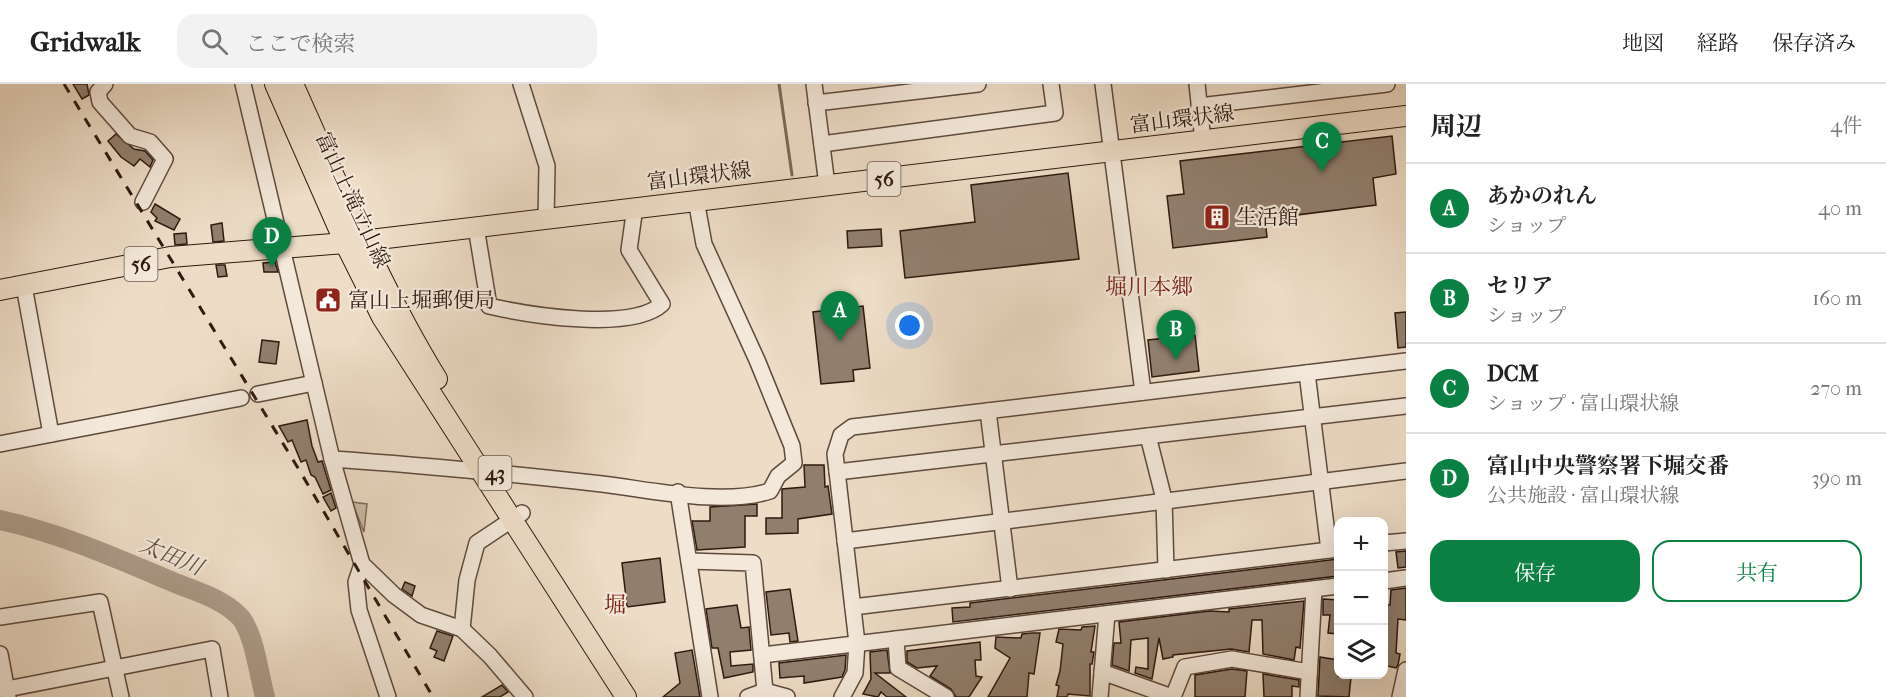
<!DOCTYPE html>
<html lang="ja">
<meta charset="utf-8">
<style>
:root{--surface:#fff;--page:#f2f2f2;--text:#222;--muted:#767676;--line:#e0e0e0;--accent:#0b8043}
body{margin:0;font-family:"IM FELL French Canon","Noto Serif JP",serif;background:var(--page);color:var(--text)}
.controls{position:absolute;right:18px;bottom:18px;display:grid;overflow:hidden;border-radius:12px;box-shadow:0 6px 24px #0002}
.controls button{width:54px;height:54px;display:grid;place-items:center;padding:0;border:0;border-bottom:2px solid var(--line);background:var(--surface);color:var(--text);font:30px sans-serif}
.you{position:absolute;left:910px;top:242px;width:21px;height:21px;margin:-15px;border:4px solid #fff;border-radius:50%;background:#1a73e8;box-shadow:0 0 0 9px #1a73e833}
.badge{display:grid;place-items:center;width:39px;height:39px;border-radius:50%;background:var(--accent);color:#fff;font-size:20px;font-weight:700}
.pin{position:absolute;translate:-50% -50px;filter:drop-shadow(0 2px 3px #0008)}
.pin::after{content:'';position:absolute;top:32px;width:21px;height:18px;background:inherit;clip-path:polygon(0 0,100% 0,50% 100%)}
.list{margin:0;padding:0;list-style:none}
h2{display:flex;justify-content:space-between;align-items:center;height:78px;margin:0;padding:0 24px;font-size:26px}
h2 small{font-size:20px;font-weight:400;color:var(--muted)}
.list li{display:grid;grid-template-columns:39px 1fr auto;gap:18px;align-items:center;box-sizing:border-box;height:90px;padding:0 24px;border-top:2px solid var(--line)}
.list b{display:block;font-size:22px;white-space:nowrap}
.list p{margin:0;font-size:20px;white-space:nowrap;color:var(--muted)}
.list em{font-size:20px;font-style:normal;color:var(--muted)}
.actions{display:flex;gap:12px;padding:18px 24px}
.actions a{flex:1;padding:14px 0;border:2px solid var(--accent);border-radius:18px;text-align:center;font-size:21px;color:var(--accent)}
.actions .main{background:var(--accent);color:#fff}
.icon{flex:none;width:33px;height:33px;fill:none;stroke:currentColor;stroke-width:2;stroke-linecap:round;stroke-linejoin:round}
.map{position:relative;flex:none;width:1406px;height:613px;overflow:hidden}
header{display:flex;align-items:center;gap:36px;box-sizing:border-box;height:84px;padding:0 30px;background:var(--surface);border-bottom:2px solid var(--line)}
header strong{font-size:28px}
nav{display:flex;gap:33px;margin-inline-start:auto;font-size:21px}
.search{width:420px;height:54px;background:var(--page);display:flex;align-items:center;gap:15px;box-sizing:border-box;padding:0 21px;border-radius:18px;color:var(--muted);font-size:22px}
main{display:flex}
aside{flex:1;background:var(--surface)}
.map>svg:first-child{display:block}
</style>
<header>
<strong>Gridwalk</strong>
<div class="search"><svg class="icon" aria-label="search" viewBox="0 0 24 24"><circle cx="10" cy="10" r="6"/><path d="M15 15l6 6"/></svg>ここで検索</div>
<nav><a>地図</a><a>経路</a><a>保存済み</a></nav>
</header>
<main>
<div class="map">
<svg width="1406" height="613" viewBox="0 0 1406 613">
<rect width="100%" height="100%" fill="#eddcc6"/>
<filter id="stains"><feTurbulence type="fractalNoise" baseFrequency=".00333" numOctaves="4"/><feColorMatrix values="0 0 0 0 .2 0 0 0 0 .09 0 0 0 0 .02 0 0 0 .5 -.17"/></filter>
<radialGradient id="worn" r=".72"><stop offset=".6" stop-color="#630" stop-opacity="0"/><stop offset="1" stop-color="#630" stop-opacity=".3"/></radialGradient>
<!-- green -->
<polygon fill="#cdbba7" stroke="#7e6a5b" stroke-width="1.5" points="352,418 367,420 364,448"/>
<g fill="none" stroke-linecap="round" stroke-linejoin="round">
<!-- stream -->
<polyline stroke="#7a6758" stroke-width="3" points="779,0 792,91"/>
<!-- river -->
<path stroke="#ac9a88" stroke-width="20" d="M 0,436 C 60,449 116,474 173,498 C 194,507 221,514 238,531 C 254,545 259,592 265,613"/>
</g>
<!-- building -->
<g fill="#917f6e" stroke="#2e1a0f" stroke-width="1.5">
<polygon points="73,0 87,0 89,11 82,15"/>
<polygon points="116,50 134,65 145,67 153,76 150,83 140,75 134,82 121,73 108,57"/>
<polygon points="1392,52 1396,90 1373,94 1376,121 1265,135 1267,153 1173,164 1167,112 1184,110 1180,77"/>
<polygon points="1068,89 1079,175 905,194 900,147 975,138 971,101"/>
<polygon points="155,120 180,135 174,146 155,137 157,134 151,128"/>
<polygon points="222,139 224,157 213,158 211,141"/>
<polygon points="881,145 882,162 848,164 847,147"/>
<polygon points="186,149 187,160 175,161 174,150"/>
<polygon points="275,178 278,188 264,188 263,179"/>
<polygon points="216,181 225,181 227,192 218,193"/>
<polygon points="863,222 870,284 853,286 854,297 821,300 813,228"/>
<polygon points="1406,228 1406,263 1398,264 1395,229"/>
<polygon points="1195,251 1199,287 1152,293 1148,256"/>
<polygon points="262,256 279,258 276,280 259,278"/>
<polygon points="307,336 312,362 318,378 322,377 331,406 323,410 315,393 311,391 306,376 301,378 292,356 288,358 279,342"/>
<polygon points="804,381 824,381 825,403 828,402 832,430 798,435 798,449 766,450 766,434 782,434 782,405 805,403"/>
<polygon points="331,409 336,424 331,427 323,413"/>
<polygon points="757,420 757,432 745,432 745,463 697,466 692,437 710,437 710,423"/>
<polygon points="1406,467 1406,483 1398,484 1396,468"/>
<polygon points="660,474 665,518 627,523 622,479"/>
<polygon points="1338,475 1338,492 953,538 952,524 970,523 970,519"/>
<polygon points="405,498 415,502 412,512 402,505"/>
<polygon points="1406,504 1406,536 1398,535 1396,569 1400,570 1398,581 1396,584 1383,581 1383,541 1387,521 1390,521 1391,506"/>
<polygon points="790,505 798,557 790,558 789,549 771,551 766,508"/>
<polygon points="1323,515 1338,516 1338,550 1328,549 1330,531 1323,531"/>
<polygon points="1304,517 1300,564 1296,563 1294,576 1263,570 1262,536 1252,536 1249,568 1231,565 1173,571 1173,573 1163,575 1159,554 1152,595 1135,589 1136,583 1148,585 1148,554 1131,556 1129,587 1112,581 1114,559 1121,559 1119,538 1210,527 1229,528 1229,525"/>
<polygon points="737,521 741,544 749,543 751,566 730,568 731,582 753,580 753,588 724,594 718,564 712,564 706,525"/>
<polygon points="1095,542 1091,568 1094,568 1092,580 1090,580 1090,612 1068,610 1067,613 1057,613 1059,602 1056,601 1060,587 1063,560 1056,558 1059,545 1081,546 1082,543"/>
<polygon points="437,547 453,552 444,577 434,573 437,567 430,564"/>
<polygon points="1032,549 1040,549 1034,590 1029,589 1027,613 988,613 1010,574 995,564 996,553 1021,554 1022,550"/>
<polygon points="980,558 981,576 975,576 976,592 982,593 969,613 956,613 951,605 930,592 937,582 917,584 907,578 907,567"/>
<polygon points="692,566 700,613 663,613 680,599 675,569"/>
<polygon points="887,566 890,589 875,589 906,613 887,613 881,608 878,613 863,610 871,595 870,568"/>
<polygon points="846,571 845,586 842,593 804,599 804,592 780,594 779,579"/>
<polygon points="1320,573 1338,576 1338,592 1351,593 1349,613 1318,612"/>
<polygon points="1232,585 1247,587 1245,613 1195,613 1195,591"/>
<polygon points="1263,590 1299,596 1299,603 1292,602 1292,613 1264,613"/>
<polygon points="502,601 508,608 500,613 482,613"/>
</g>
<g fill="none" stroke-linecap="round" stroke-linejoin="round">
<defs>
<g id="minor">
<polyline points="105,0 98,8 100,18 130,52 150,58 165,75 143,118"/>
<polyline points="243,0 332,375 362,480 356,498 359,526 388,613"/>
<polyline points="521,0 547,82 546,136"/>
<polyline points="814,0 827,101"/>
<polyline points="1103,0 1143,308"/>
<polyline points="1197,0 1203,57"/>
<polyline points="816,19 978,0"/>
<polyline points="1199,22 1387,0"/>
<polyline points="822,60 1055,29 1051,0"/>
<path d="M 476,143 L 489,222 C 528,231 632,248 662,220 L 629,166 L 635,123"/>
<polyline points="24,202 51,350"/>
<polyline points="1307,289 1329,466"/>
<polyline points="258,310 314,299"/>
<polyline points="988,327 1010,505"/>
<polyline points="1148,352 1164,415 1166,486"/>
<polyline points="0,360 241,314"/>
<path d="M 332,375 C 422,381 512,390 602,400 C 652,406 722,422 770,407 L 778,392 L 794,379 L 792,362 L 757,276 L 704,160 L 696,116"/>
<polyline points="837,388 1406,322"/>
<polyline points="678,408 710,613"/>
<polyline points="845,457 1406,387"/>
<polyline points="1384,459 1406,457"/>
<polyline points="689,477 753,479 765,607"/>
<polyline points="362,480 394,511 421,531 462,545 490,572 525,613"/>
<polyline points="1384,497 1406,494"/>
<polyline points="853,523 1338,465"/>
<polyline points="0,533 100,518 121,613"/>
<polyline points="462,545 467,496 477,459 522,429"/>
<polyline points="896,555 898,584 946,613"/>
<polyline points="0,570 8,613"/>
<polyline points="762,571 1338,502"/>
<polyline points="1102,588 1172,613"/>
<polyline points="7,605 212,565 220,613"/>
<polyline points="748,613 765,607 787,613"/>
<polyline points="842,613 855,589 857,559 835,370 841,351 852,343 1406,277"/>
<polyline points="1100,613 1107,530"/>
<polyline points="1173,613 1185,583 1232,575 1309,588"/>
<polyline points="1308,613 1314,505"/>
<polyline points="1400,613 1406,586"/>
</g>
<g id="major">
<polyline points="275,0 345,159 382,233 626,613"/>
<path d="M 293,0 C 338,100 380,202 437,295"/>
<polyline points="0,206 170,173 345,159 1406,32"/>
</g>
</defs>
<!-- minor casing -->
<use href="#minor" stroke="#5e4a3d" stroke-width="18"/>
<!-- major casing -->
<use href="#major" stroke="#2e1a0f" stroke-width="22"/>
<!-- minor -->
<use href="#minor" stroke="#f3e8da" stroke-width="15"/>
<!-- major -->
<use href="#major" stroke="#eddcc6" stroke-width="20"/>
<!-- rail -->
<polyline stroke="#2e1a0f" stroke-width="3" stroke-dasharray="10 10" stroke-linecap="butt" points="64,0 301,389 433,613"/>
</g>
<!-- icons -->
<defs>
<symbol id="building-square" viewBox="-11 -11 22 22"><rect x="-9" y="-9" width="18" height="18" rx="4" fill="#8f2418" stroke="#f3e8da"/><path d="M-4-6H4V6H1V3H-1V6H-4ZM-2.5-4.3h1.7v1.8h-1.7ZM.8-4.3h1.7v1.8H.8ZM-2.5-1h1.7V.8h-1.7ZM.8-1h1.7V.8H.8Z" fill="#fff"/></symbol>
<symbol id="civic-square" viewBox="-11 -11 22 22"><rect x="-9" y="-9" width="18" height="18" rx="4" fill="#8f2418" stroke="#f3e8da"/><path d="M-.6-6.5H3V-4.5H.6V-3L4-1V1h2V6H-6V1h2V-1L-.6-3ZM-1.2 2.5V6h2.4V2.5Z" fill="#fff"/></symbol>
</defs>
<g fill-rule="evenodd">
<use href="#building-square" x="1202" y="118" width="30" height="30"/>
<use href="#civic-square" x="313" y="201" width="30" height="30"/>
</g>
<g text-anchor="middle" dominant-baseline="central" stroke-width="4.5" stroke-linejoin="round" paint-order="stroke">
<!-- shield labels -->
<g fill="#f3e8da" stroke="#69584c" stroke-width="1.5">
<rect x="867.5" y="78" width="33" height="34" rx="4.5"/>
<rect x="124.5" y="163" width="33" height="34" rx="4.5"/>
<rect x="478.5" y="372" width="33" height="34" rx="4.5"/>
</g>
<g font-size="20" font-weight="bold" fill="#2e1a0f">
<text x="884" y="95">56</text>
<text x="141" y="180">56</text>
<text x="495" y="389">43</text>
</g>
<!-- street labels -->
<g font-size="21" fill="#2e1a0f" stroke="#f3e8da">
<text transform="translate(1182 35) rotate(-7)">富山環状線</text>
<text transform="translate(699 92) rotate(-7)">富山環状線</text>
<text transform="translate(353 116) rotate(65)">富山上滝立山線</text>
</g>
<!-- poi labels -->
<g font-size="21" fill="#2e1a0f" stroke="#f3e8da" text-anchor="start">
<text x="1236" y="133">生活館</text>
<text x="348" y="216">富山上堀郵便局</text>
</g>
<!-- neighbourhood labels -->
<g font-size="22" fill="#7a1f14" stroke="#f3e8da">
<text x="1149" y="203">堀川本郷</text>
<text x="615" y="521">堀</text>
</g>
<!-- water labels -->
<g font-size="22" font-style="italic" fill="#604d3f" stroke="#f3e8da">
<text transform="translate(171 472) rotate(23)">太田川</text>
</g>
</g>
<rect width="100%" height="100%" filter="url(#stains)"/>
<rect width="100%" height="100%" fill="url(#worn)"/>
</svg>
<div class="controls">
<button>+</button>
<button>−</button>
<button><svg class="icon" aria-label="layers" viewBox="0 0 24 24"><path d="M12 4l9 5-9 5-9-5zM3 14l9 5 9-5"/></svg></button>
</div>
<div class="you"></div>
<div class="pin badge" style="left:840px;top:257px">A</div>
<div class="pin badge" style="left:1176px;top:276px">B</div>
<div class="pin badge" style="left:1322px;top:88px">C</div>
<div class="pin badge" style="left:272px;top:183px">D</div>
</div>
<aside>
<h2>周辺<small>4件</small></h2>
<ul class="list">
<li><span class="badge">A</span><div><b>あかのれん</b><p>ショップ</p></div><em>40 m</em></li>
<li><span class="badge">B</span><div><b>セリア</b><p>ショップ</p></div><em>160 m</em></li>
<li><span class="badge">C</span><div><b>DCM</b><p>ショップ · 富山環状線</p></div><em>270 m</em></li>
<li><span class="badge">D</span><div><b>富山中央警察署下堀交番</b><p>公共施設 · 富山環状線</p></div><em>390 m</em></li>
</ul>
<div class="actions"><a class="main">保存</a><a>共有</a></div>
</aside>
</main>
